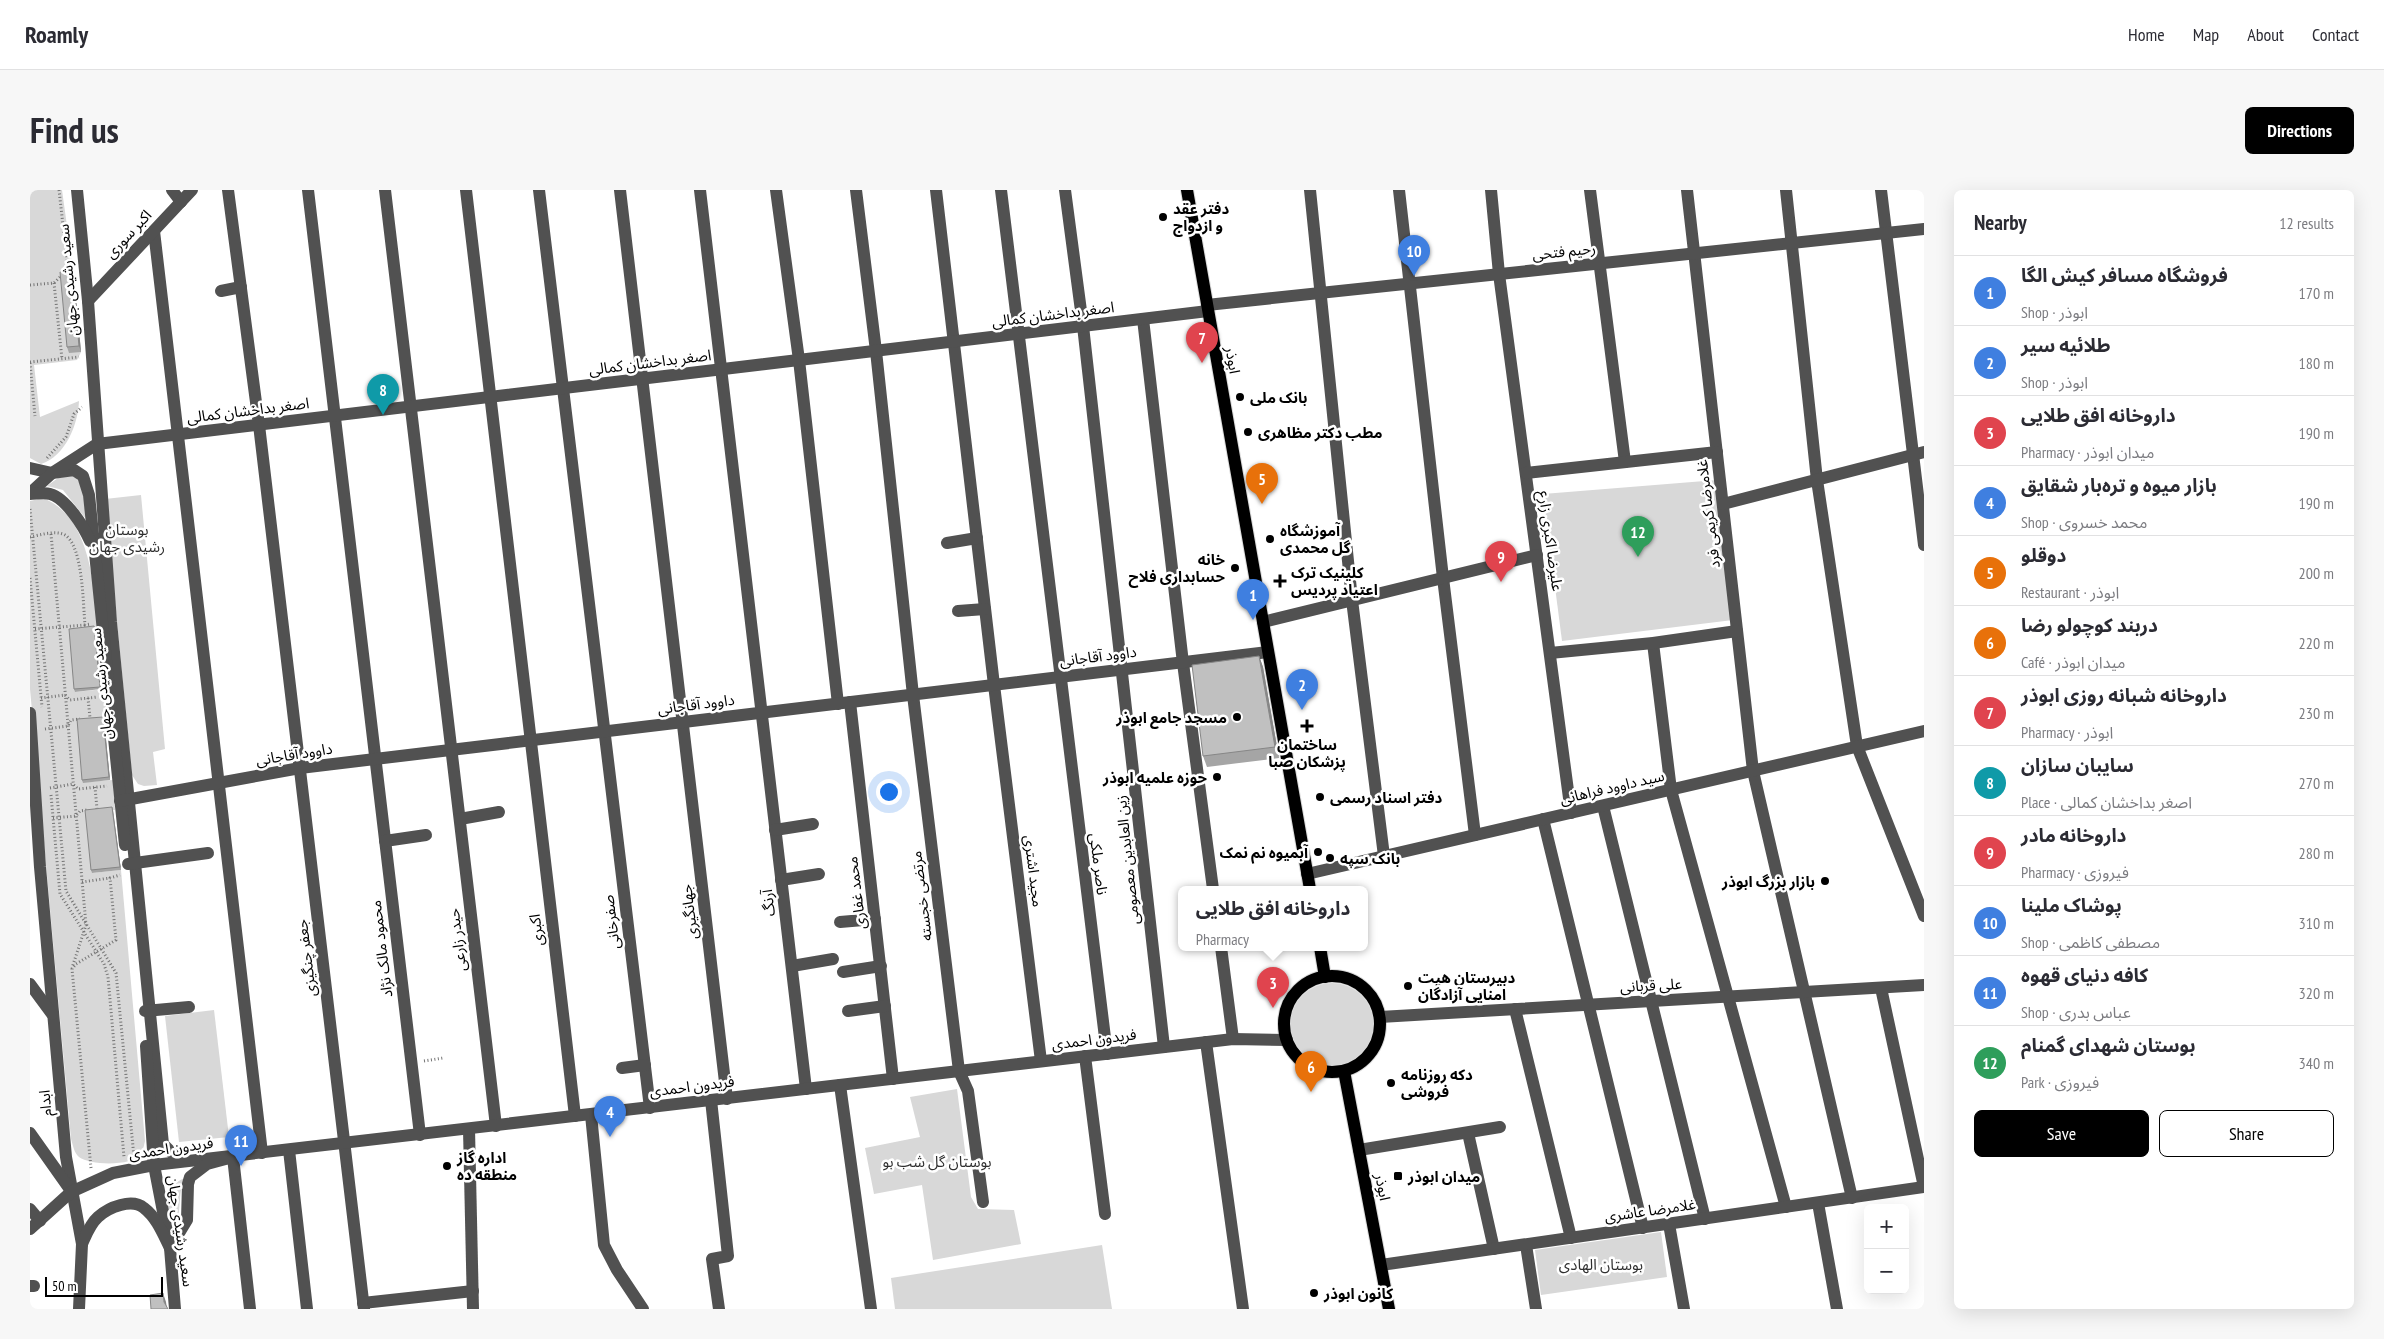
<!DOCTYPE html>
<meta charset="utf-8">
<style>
:root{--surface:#fff;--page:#f7f7f7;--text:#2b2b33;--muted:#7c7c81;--line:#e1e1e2;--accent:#000}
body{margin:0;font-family:"PT Sans Narrow","Noto Sans Arabic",sans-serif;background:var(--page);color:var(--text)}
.controls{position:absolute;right:15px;bottom:15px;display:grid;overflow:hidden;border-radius:8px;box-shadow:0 5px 20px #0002}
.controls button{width:45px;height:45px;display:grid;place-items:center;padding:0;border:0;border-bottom:1px solid var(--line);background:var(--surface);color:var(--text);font:25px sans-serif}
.scale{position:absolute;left:15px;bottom:12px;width:118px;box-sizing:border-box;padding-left:5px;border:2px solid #000;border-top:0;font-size:14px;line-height:18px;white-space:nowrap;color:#000;-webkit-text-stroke:4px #fff;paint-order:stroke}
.you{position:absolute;left:858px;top:601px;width:18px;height:18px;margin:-12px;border:4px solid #fff;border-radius:50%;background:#1a73e8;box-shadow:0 0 0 8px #1a73e833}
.badge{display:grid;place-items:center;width:32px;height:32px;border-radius:50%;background:var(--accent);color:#fff;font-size:16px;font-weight:700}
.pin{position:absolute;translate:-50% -41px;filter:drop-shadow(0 1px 2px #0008)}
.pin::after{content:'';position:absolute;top:26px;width:18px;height:15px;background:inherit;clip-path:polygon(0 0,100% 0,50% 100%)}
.popup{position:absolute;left:1148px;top:696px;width:190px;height:65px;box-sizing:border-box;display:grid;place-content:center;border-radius:8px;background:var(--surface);filter:drop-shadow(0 1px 4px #0005);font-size:16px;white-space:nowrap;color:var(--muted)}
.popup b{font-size:19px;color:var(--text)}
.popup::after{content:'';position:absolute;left:50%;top:100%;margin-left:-10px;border:10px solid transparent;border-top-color:var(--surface)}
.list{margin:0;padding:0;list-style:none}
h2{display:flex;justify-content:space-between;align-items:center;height:65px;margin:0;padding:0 20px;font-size:21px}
h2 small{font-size:16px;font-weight:400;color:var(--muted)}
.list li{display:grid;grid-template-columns:32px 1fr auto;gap:15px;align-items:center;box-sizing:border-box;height:70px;padding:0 20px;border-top:1px solid var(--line)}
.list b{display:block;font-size:19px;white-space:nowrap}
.list p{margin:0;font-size:16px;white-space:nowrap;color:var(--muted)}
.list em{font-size:16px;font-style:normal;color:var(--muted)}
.actions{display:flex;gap:10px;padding:15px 20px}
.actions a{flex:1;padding:11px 0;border:1px solid var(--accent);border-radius:8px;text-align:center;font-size:18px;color:var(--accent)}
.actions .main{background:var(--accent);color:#fff}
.map{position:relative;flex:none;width:1894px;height:1119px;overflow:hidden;border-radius:8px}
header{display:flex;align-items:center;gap:30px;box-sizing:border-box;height:70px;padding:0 25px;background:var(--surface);border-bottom:1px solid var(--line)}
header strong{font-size:24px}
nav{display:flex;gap:28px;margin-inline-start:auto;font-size:18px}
.intro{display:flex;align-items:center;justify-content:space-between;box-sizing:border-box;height:120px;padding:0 30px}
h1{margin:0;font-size:35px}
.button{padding:12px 22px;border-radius:8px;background:var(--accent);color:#fff;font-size:18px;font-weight:700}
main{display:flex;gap:30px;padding:0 30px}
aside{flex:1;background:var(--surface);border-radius:8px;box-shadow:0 5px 20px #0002}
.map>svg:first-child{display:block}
</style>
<header>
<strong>Roamly</strong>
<nav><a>Home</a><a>Map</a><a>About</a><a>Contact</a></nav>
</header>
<div class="intro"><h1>Find us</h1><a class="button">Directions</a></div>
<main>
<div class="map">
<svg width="1894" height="1119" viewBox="0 0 1894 1119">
<rect width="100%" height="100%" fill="#fff"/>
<!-- green -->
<g fill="#d8d8d8">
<path d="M 0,0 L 32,0 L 44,86 L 32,87 L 39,162 L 51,162 L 47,170 L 4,175 L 10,227 L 49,211 C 48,234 36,266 11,274 L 0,268 Z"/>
<path d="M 40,285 C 56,289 54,316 56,329 L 33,300 L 17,296 L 28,288 Z"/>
<polygon points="1687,290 1703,430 1532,451 1513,304"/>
<polygon points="111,305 135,559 123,562 127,595 114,596 108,594 102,585 75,309"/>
<path d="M 13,308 C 61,327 63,395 69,439 L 40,441 L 45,502 L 75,499 L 77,529 L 48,532 L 54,592 L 83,590 L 85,620 L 56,623 L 62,683 L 91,680 L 115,951 L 112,964 C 103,976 61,976 49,967 C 44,963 43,955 41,949 L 0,499 L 0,311 Z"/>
<circle cx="1302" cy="835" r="42"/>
<polygon points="184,820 199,947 149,952 135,826"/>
<polygon points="927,899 941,1007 948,1019 984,1020 991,1054 903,1070 892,995 844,1004 835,958 890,947 880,907"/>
<path d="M 155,988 C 146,1005 154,1025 142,1041 C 138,1020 131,997 155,988 Z"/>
<polygon points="1631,1042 1637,1087 1511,1105 1505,1060"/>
<polygon points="1072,1055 1082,1119 865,1119 861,1088"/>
</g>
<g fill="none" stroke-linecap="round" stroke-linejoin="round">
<defs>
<g id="major">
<polyline points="1157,0 1280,699"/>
<polyline points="1290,757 1295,787"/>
<circle cx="1302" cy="834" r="48"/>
<polyline points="1314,881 1359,1119"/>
</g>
</defs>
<!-- major casing -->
<use href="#major" stroke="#dbdbdb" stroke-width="14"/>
<!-- path -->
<g stroke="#737373" stroke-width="3" stroke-dasharray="1 2.5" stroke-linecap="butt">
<polyline points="29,0 38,79"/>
<polyline points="24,93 32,169"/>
<polyline points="0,95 24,93 33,84"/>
<polyline points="0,172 49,167"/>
<polyline points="0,173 5,226"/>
<polyline points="17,268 36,247 44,224 52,217"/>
<polyline points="0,319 36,701 86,783 104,967"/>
<polyline points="21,344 56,735 42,778"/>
<path d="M 0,347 C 10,345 26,340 35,345 C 53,356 53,414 55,435 L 60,434"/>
<polyline points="0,388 12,517"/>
<polyline points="5,439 55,435"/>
<polyline points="11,508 35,505 40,510 68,507"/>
<polyline points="58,508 60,528"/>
<polyline points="15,539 38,536 41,530 50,529"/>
<polyline points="65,597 67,619"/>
<polyline points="20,598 43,594 48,599 77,596"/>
<polyline points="21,605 30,704 74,774 78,787 94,967"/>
<polyline points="23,628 46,626 50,621 57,620"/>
<polyline points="52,692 80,688"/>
<polyline points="394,871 413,868"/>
<polyline points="61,978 42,779 46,774 86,750 80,688 90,685"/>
</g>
<!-- minor -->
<g stroke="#515151" stroke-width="12">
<polyline points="47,0 58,111 81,432 133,954 146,967 157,971"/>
<polyline points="142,0 151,12"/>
<polyline points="198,0 229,235 334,1119"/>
<polyline points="278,0 390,945"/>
<polyline points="355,0 466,936"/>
<polyline points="436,0 545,926"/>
<polyline points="509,0 620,918"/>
<polyline points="590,0 697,909"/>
<polyline points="670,0 776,899"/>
<polyline points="746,0 769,170 808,514"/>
<polyline points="826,0 846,161 883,505 929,881 938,901 953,1012"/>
<polyline points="906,0 964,495 1011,871"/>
<polyline points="971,0 1077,864"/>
<polyline points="1035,0 1053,136 1134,857"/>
<polyline points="1280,0 1322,410 1354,666"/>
<polyline points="1369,0 1413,388 1445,645"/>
<polyline points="1461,0 1469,84 1541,623"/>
<polyline points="1560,0 1595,272"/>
<polyline points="1657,0 1723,581 1822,1008"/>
<polyline points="1756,0 1787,290 1827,556 1894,726"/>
<polyline points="1851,0 1894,355"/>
<polyline points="124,41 232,963"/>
<polyline points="191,101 211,97"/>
<polyline points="58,111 162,0"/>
<polyline points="1177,115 1894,39"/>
<polyline points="1113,129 1153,473 1183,699"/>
<polyline points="0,278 22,283 44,280 53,286 59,305 95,655"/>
<polyline points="1496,283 1687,262"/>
<polyline points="0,303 22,283 67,254 1178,121"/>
<path d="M 0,304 C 6,304 14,302 20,304 C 36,308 54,337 60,351"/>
<polyline points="1693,314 1894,262"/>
<polyline points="917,353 947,348"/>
<polyline points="928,421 955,419"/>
<polyline points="1233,432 1507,365"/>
<polyline points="1623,453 1641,600 1756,1017"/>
<polyline points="1520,463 1623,453 1707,441"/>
<polyline points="820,512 863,889"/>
<polyline points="0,523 10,677 36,967 52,1054 49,1119"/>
<polyline points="90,611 270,578 1238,462"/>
<polyline points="1573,616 1675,1029"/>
<polyline points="430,629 469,622"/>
<polyline points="1513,629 1613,1038"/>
<polyline points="745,640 783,634"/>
<polyline points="355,651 396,645"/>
<polyline points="98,674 178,663"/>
<polyline points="1277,684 1894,541"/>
<polyline points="751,690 789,684"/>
<polyline points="810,732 845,729"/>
<polyline points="1191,757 1203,849"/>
<polyline points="762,776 803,769"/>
<polyline points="813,782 851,776"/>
<polyline points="0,794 22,824"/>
<polyline points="1851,798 1894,997"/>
<polyline points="1485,819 1541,1048"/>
<polyline points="115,821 159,817"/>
<polyline points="818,821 855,816"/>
<polyline points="1350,827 1894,795"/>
<polyline points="1176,852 1213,1119"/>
<polyline points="116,856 124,975 140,1058 145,1119"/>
<polyline points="1055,866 1075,1024"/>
<polyline points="592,878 615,875"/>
<polyline points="810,895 841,1119"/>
<polyline points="681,910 698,1066 682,1069 689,1119"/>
<polyline points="561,925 574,1055 587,1080 613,1119"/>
<polyline points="439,939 443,1119"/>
<polyline points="0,943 39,998"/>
<polyline points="1438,943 1464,1059"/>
<polyline points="259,960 277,1119"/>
<polyline points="1329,960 1470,937"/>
<polyline points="1788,1013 1807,1119"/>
<polyline points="0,1019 10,1031"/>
<polyline points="1639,1034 1654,1119"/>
<polyline points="0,1039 41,1002 83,983 124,975 1203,849 1257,850"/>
<path d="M 52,1054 C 56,1045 60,1034 68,1027 C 79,1017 102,1008 114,1018 C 127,1028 133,1044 140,1058 L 157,1030 L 158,994 L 160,987 L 177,974 L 203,967 L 220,1119"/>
<polyline points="1496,1055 1506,1119"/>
<polyline points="1351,1075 1894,997"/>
<polyline points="0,1096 4,1096"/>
<polyline points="333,1113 443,1101"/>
</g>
<!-- major -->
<use href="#major" stroke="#000" stroke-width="12"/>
</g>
<!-- wall -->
<g fill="#a5a5a5">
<polygon points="42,81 44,86 51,162 39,163 37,157"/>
<polygon points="64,436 65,439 71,499 45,502 44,499"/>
<polygon points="1229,466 1233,477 1249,568 1177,577 1173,566"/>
<polygon points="73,527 74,529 80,590 53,593 52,590"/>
<polygon points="82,617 91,680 62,683 61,680"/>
</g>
<!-- shaded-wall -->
<g fill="#868686">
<polygon points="42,81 44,86 51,162 49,156"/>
<polygon points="64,436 65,439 71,499 70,497"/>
<polygon points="1229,466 1233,477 1249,568 1245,557"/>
<polygon points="73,527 74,529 80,590 79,587"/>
<polygon points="82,617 83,620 91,680 90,677"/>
<polygon points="133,1103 136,1112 137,1119 134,1112"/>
</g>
<!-- building -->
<g fill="#c0c0c0" stroke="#868686">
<polygon points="42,81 49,156 37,157 30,82"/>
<polygon points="64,436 70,497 44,499 39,439"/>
<polygon points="1229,466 1245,557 1173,566 1162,475"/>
<polygon points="73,527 79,587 52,590 47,529"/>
<polygon points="82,617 90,677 61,680 55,620"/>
<polygon points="133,1103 134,1112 138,1119 121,1119 120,1105"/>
</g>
<!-- markers -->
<g fill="#000" stroke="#fff" stroke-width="2">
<circle cx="1133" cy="27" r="5"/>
<circle cx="1210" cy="207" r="5"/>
<circle cx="1218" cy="242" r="5"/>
<circle cx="1240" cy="349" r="5"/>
<circle cx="1205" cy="378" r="5"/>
<path d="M1247.5 383.5h5v5h5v5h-5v5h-5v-5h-5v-5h5z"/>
<circle cx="1207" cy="527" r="5"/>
<path d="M1274.5 528.5h5v5h5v5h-5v5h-5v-5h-5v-5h5z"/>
<circle cx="1187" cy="587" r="5"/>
<circle cx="1290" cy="607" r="5"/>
<circle cx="1288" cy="662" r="5"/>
<circle cx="1300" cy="668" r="5"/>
<circle cx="1795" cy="691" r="5"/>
<circle cx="1378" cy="796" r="5"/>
<circle cx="1361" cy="893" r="5"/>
<circle cx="417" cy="976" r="5"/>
<rect x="1363" y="981" width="10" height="10" rx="2.5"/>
<circle cx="1284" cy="1103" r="5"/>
</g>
<g text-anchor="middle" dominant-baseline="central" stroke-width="5" stroke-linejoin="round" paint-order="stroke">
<!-- poi labels -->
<g font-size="15" font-weight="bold" fill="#000" stroke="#fff" text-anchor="start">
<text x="1143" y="18">دفتر عقد<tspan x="1143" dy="17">و ازدواج</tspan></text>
<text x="1220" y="207">بانک ملی</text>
<text x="1228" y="242">مطب دکتر مظاهری</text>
<text x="1250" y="340">آموزشگاه<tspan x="1250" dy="17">گل محمدی</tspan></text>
<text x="1195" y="369" text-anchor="end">خانه<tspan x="1195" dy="17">حسابداری فلاح</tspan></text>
<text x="1261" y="382">کلینیک ترک<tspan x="1261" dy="17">اعتیاد پردیس</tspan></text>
<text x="1197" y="527" text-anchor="end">مسجد جامع ابوذر</text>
<text x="1277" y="554" text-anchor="middle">ساختمان<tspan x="1277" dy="17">پزشکان صبا</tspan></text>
<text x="1177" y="587" text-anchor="end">حوزه علمیه ابوذر</text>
<text x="1300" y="607">دفتر اسناد رسمی</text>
<text x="1278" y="662" text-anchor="end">آبمیوه نم نمک</text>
<text x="1310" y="668">بانک سپه</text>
<text x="1785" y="691" text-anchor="end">بازار بزرگ ابوذر</text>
<text x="1388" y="787">دبیرستان هیت<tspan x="1388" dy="17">امنایی آزادگان</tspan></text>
<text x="1371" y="884">دکه روزنامه<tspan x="1371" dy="17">فروشی</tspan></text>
<text x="427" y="967">اداره گاز<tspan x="427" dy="17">منطقه ده</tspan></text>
<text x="1378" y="986">میدان ابوذر</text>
<text x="1294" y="1103">کانون ابوذر</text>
</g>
<!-- street labels -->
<g font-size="15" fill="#000" stroke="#fff">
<text transform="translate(98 44) rotate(-47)">اکبر سوری</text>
<text transform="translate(1534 61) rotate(-6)">رحیم فتحی</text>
<text transform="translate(38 90) rotate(-95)">سعید رشیدی جهان</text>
<text transform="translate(1023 124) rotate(-7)">اصغر بداخشان کمالی</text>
<text transform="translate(1203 170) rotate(80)">ابوذر</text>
<text transform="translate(620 172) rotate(-7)">اصغر بداخشان کمالی</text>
<text transform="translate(218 220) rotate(-7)">اصغر بداخشان کمالی</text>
<text transform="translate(1678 324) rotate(-97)">غلامرضا کریمی فرد</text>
<text transform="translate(1521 351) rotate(82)">علیرضا اکبری زارع</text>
<text transform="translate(1068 466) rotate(-7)">داوود آقاجانی</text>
<text transform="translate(71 494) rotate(-96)">سعید رشیدی جهان</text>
<text transform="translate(666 514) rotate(-7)">داوود آقاجانی</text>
<text transform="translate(264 564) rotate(-9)">داوود آقاجانی</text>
<text transform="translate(1582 597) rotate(-13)">سید داوود فراهانی</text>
<text transform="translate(1097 670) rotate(-96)">زین العابدین معصومی</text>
<text transform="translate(1069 674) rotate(83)">ناصر ملکی</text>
<text transform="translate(1004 681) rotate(83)">مجید اشتری</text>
<text transform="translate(826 703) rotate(-97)">محمد غفاری</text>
<text transform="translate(891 706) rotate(-97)">مرتضی خجسته</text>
<text transform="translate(738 713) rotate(-97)">آرنگ</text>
<text transform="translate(659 722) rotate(-97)">جهانگیری</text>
<text transform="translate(581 732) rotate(-97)">صفرخانی</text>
<text transform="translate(506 740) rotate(-97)">اکبری</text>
<text transform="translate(427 750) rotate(-97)">حیدر زارعی</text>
<text transform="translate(351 759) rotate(-97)">محمود مالک نژاد</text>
<text transform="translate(276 768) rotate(-97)">جعفر چنگیزی</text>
<text transform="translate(1621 795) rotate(-3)">علی قربانی</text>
<text transform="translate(1064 849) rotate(-7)">فریدون احمدی</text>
<text transform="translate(662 896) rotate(-7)">فریدون احمدی</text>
<text transform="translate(15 913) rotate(-95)">ابدام</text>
<text transform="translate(141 958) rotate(-8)">فریدون احمدی</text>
<text transform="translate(1353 997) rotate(79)">ابوذر</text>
<text transform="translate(1620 1020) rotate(-8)">غلامرضا عاشری</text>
<text transform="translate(151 1041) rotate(82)">سعید رشیدی جهان</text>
</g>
<!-- park labels -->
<g font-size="15" fill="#2f2f2f" stroke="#fff">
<text x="97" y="339">بوستان<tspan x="97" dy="17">رشیدی جهان</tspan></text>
<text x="907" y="971">بوستان گل شب بو</text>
<text x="1571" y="1074">بوستان الهادی</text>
</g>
</g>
</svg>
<div class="controls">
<button>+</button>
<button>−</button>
</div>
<div class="scale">50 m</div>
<div class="you"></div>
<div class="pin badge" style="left:1223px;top:430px;background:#3f7fe0">1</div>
<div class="pin badge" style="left:1272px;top:520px;background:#3f7fe0">2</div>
<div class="pin badge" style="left:1243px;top:818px;background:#e0444e">3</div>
<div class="popup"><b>داروخانه افق طلایی</b>Pharmacy</div>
<div class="pin badge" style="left:580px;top:947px;background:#3f7fe0">4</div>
<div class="pin badge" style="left:1232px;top:314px;background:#e8710a">5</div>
<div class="pin badge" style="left:1281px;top:902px;background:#e8710a">6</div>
<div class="pin badge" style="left:1172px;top:173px;background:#e0444e">7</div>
<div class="pin badge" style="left:353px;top:225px;background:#0f9aa8">8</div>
<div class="pin badge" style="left:1471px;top:392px;background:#e0444e">9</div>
<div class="pin badge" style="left:1384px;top:86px;background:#3f7fe0">10</div>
<div class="pin badge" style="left:211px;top:976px;background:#3f7fe0">11</div>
<div class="pin badge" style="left:1608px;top:367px;background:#2e9e5b">12</div>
</div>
<aside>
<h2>Nearby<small>12 results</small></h2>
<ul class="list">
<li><span class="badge" style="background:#3f7fe0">1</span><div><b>فروشگاه مسافر کیش الگا</b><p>Shop · ابوذر</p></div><em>170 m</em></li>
<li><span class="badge" style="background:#3f7fe0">2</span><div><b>طلائیه سیر</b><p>Shop · ابوذر</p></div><em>180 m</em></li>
<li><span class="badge" style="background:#e0444e">3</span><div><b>داروخانه افق طلایی</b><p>Pharmacy · میدان ابوذر</p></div><em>190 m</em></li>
<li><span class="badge" style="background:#3f7fe0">4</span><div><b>بازار میوه و تره‌بار شقایق</b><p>Shop · محمد خسروی</p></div><em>190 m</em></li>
<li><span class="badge" style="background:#e8710a">5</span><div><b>دوقلو</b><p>Restaurant · ابوذر</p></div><em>200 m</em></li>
<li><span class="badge" style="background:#e8710a">6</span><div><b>دربند کوچولو رضا</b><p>Café · میدان ابوذر</p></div><em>220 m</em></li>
<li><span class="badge" style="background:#e0444e">7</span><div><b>داروخانه شبانه روزی ابوذر</b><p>Pharmacy · ابوذر</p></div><em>230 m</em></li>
<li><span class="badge" style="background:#0f9aa8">8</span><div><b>سایبان سازان</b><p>Place · اصغر بداخشان کمالی</p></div><em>270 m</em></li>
<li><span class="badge" style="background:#e0444e">9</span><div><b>داروخانه مادر</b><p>Pharmacy · فیروزی</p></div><em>280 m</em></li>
<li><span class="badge" style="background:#3f7fe0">10</span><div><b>پوشاک ملینا</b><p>Shop · مصطفی کاظمی</p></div><em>310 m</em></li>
<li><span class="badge" style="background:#3f7fe0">11</span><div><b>کافه دنیای قهوه</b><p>Shop · عباس بدری</p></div><em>320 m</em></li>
<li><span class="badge" style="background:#2e9e5b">12</span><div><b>بوستان شهدای گمنام</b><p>Park · فیروزی</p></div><em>340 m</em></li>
</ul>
<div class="actions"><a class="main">Save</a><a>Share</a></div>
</aside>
</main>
